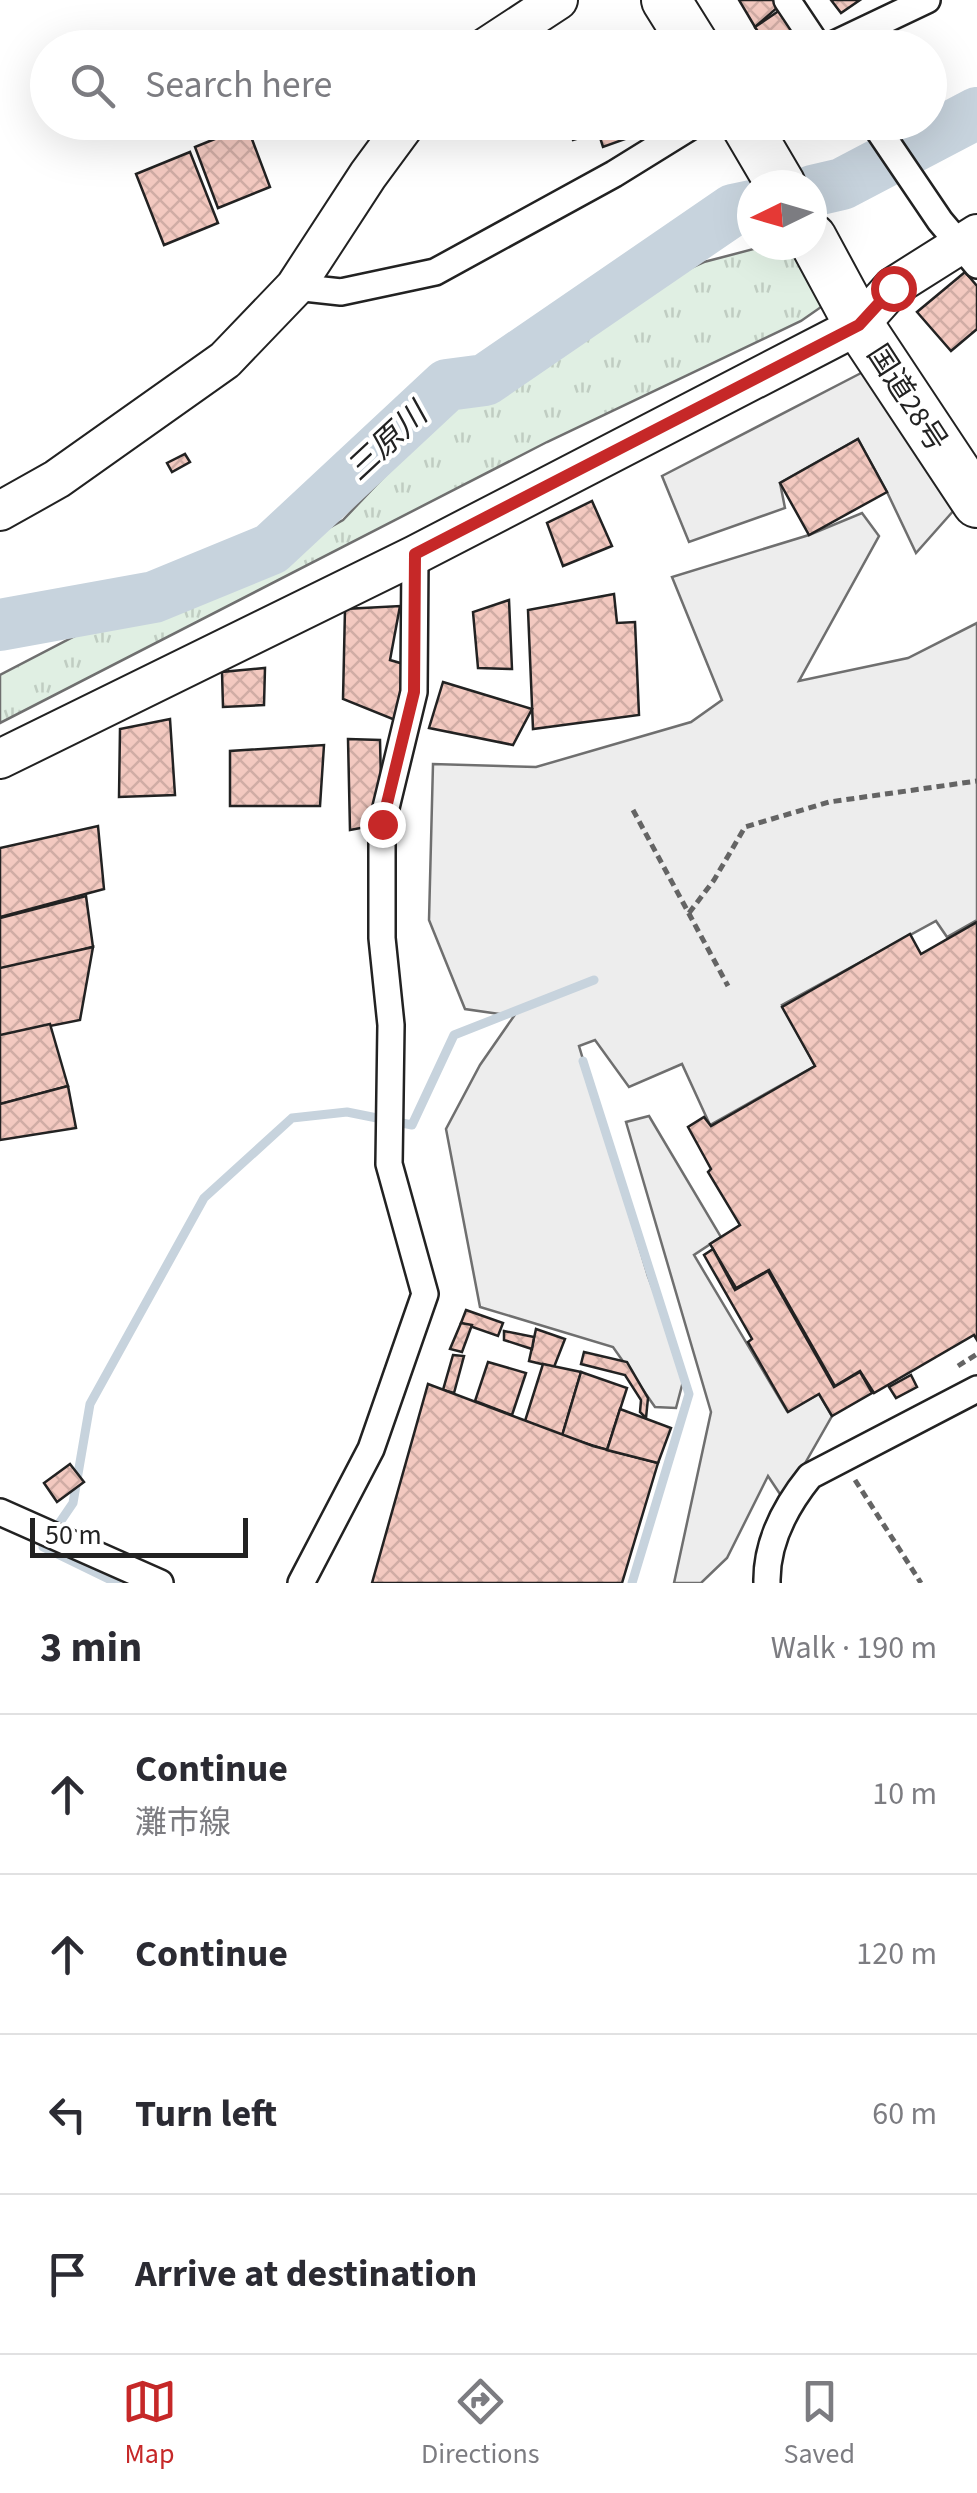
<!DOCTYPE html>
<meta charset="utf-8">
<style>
:root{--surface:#fff;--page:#f2f2f3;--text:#2b2b33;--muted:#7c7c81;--line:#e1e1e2;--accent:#c62828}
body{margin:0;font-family:"Source Sans 3","Noto Sans JP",sans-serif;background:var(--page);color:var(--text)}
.compass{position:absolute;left:737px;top:170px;width:90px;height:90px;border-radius:50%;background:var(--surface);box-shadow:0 10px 40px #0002;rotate:265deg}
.scale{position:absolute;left:30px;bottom:25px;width:218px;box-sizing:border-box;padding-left:10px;border:5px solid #222;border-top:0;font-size:28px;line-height:35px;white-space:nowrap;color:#222;-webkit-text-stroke:8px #fff;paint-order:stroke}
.stop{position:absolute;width:30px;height:30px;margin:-22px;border:8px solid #c62828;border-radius:50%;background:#fff}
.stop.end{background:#c62828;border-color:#fff;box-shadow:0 2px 10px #0008}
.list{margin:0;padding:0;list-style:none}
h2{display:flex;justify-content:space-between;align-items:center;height:130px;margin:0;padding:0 40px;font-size:42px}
h2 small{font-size:32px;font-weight:400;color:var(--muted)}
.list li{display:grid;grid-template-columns:65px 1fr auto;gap:30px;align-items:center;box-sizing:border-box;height:160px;padding:0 40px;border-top:2px solid var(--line)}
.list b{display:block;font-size:38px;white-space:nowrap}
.list p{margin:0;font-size:32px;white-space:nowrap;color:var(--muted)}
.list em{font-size:32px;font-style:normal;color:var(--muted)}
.icon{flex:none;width:55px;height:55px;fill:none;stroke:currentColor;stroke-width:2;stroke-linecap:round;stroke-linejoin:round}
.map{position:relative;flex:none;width:977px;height:1583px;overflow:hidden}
.search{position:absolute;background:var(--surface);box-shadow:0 10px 40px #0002;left:30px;right:30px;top:30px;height:110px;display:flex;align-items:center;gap:25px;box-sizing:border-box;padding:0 35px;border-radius:55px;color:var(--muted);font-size:38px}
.sheet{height:770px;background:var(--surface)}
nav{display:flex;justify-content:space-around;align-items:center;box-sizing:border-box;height:140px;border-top:2px solid var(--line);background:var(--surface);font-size:28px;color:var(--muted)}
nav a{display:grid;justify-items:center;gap:5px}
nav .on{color:var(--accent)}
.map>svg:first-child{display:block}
</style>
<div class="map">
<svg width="977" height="1583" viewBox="0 0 977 1583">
<defs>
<pattern id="grass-tufts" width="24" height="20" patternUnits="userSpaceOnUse" patternTransform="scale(2.5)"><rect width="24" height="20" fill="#e0efe3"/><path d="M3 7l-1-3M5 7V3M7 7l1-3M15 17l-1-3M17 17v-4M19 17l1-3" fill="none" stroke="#c0cdc2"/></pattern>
<pattern id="building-cross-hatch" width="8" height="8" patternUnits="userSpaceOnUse" patternTransform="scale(2.5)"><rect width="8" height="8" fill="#f3c9c0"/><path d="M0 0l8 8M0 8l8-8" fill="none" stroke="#d0aca5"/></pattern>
</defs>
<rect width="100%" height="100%" fill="#fff"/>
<!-- grass -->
<polygon fill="url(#grass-tufts)" stroke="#6f6f6f" stroke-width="2.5" points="769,245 804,245 834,298 801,321 547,442 0,723 0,675 102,622 149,611 267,563 343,520 456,401 481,393 511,372 549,336 603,307 704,262"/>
<!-- parking -->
<g fill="#ededed" stroke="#6f6f6f" stroke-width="2.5">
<polygon points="863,372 955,509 916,553 887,492 858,439 780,483 785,508 689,542 662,476"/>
<polygon points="862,513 879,536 799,681 908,658 977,623 977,920 947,937 936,921 782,1005 815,1066 710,1125 682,1064 629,1087 595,1040 579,1046 648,1276 685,1374 676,1408 655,1407 613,1347 480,1307 446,1129 480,1065 514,1016 465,1009 429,920 433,764 536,767 691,722 722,700 672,577 809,535"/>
<polygon points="649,1116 721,1237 694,1255 787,1411 819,1394 832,1416 784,1500 768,1476 727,1558 701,1583 674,1583 711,1412 626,1122"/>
</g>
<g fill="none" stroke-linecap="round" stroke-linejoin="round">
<!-- stream -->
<g stroke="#c7d3dd" stroke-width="9">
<polyline points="583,1061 689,1394 632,1583"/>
<polyline points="117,1583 43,1547 73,1503 90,1404 204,1198 292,1118 347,1112 412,1125 454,1035 594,980"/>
</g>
<!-- river -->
<g stroke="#c7d3dd" stroke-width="52">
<polyline points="812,191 842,184 977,113"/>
<polyline points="0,625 154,597 271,549 447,385 485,380 733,210 752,206"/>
</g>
</g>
<!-- building -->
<g fill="url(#building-cross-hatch)" stroke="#222" stroke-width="2.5">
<polygon points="739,0 786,0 755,27"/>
<polygon points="831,0 860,0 841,13"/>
<polygon points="789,4 807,30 784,48 768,48 755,27"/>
<polygon points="655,34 665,48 634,48 633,40"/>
<polygon points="565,122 588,122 593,134 573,140"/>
<polygon points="595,122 634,122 639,134 603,147"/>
<polygon points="247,126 270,187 218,208 195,147"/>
<polygon points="190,152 218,223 164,245 136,174"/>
<polygon points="965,272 977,286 977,329 951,351 917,312"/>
<polygon points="858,439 887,492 809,535 780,483"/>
<polygon points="185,454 190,462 172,472 167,463"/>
<polygon points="592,501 612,546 563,566 547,523"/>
<polygon points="614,594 617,623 635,622 639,715 533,729 528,610"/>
<polygon points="509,600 512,669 478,668 473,612"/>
<polygon points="400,606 390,660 414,667 405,724 343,699 345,609"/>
<polygon points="265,668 264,705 223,707 222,672"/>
<polygon points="443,682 532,709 513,745 429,728"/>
<polygon points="170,719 175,795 119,797 120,729"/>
<polygon points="348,739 380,740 382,824 350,830"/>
<polygon points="324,745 320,806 230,806 230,751"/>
<polygon points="98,826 104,889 0,917 0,848"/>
<polygon points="86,896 93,947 0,971 0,918"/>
<polygon points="977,922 977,1340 974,1335 874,1393 860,1371 835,1386 769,1270 736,1288 710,1244 740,1225 708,1172 711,1169 688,1127 704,1117 711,1126 815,1066 782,1007 910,934 921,954"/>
<polygon points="93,947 80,1020 0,1036 0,968"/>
<polygon points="50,1024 68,1086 0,1104 0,1035"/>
<polygon points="68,1086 76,1128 0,1140 0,1104"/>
<polygon points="713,1249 735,1290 768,1271 834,1387 860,1372 872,1393 832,1416 819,1394 788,1412 748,1342 752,1339 704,1255"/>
<polygon points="466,1310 503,1323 498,1336 461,1323"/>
<polygon points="461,1323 472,1325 462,1352 450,1349"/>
<polygon points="536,1329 565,1339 554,1367 529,1361"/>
<polygon points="504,1331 534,1337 532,1349 504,1340"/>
<polygon points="584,1352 627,1362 648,1398 646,1418 640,1412 641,1400 625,1375 581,1364"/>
<polygon points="453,1355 464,1356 454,1393 443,1390"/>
<polygon points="488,1362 526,1373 512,1415 475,1401"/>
<polygon points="543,1364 581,1372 562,1436 525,1421"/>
<polygon points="581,1372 627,1388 607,1450 562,1436"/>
<polygon points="911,1375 917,1387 896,1398 889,1387"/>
<polygon points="428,1384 593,1446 658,1463 622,1583 372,1583"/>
<polygon points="620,1409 671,1428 658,1463 607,1450"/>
<polygon points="70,1464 84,1482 57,1502 44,1483"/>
</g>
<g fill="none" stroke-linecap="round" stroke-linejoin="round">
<defs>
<g id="street">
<polyline points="787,0 819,48"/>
<polyline points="826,48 927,0"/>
<polyline points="873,122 940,221 977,265"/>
<polyline points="295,287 341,292 435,272 614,174 698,122"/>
<polyline points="0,1512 160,1583"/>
<polyline points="301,1583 371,1449 425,1294 389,1164 391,1025 382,938 382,824 414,692 415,555"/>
<path d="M 767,1583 C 766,1543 785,1507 810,1476 L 977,1389"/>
</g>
<g id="secondary">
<polyline points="485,48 558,0"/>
<polyline points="0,511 57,479 225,360 295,287 368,175 407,122"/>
<polyline points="0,759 415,555 859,325 893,287 977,234"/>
</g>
<g id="highway">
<polyline points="666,0 696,48"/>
<polyline points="744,122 781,185"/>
<polyline points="812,238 859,325 977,503"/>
</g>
</defs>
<!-- street casing -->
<use href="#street" stroke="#222" stroke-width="30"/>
<!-- secondary casing -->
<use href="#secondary" stroke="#222" stroke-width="42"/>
<!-- highway casing -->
<use href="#highway" stroke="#222" stroke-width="52"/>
<!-- path -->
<g stroke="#646464" stroke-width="5" stroke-dasharray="8 5" stroke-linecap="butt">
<polyline points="633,810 728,986"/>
<polyline points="689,913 714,880 745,827 829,802 977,781"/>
<polyline points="958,1366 977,1354"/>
<polyline points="855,1480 921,1583"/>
</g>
<!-- street -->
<use href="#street" stroke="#fff" stroke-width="25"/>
<!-- secondary -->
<use href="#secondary" stroke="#fff" stroke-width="38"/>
<!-- highway -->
<use href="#highway" stroke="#fff" stroke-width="48"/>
</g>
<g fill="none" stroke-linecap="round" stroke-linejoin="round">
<!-- route -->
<polyline stroke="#c62828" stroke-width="12" points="382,824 414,692 415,554 859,325 893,288"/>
</g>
<g text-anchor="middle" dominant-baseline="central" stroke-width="8" stroke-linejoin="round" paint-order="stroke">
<!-- street labels -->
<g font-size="30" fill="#222" stroke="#fff">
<text transform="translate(907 398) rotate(57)">国道28号</text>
</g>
<!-- water labels -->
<g font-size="32" font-style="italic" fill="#222" stroke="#fff">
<text transform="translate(387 442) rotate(-43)">三原川</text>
</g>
</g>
</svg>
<svg class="compass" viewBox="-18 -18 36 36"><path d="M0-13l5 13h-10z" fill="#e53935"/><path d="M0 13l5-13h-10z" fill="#7c7c81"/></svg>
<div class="scale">50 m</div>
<div class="stop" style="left:893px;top:288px"></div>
<div class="stop end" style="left:382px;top:824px"></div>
<div class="search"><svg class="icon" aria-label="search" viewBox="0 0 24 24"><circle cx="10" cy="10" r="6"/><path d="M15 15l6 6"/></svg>Search here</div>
</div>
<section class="sheet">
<h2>3 min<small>Walk · 190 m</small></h2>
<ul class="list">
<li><svg class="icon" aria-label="ahead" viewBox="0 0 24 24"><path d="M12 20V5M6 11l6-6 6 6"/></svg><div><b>Continue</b><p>灘市線</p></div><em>10 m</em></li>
<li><svg class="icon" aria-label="ahead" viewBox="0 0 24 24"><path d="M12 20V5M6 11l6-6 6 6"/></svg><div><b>Continue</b></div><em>120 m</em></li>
<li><svg class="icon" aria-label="left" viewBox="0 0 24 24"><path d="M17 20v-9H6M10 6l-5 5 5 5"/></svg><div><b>Turn left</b></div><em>60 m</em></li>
<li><svg class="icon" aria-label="arrive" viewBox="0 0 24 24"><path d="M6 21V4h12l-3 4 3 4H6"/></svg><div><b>Arrive at destination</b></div></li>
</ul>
</section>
<nav>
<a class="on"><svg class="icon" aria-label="map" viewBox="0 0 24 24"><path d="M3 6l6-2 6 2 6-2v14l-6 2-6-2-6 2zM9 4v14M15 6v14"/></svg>Map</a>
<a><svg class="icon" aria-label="directions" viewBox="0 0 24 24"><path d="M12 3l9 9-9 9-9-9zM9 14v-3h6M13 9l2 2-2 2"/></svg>Directions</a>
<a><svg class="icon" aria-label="saved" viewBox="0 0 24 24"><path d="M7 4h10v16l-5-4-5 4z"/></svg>Saved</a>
</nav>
